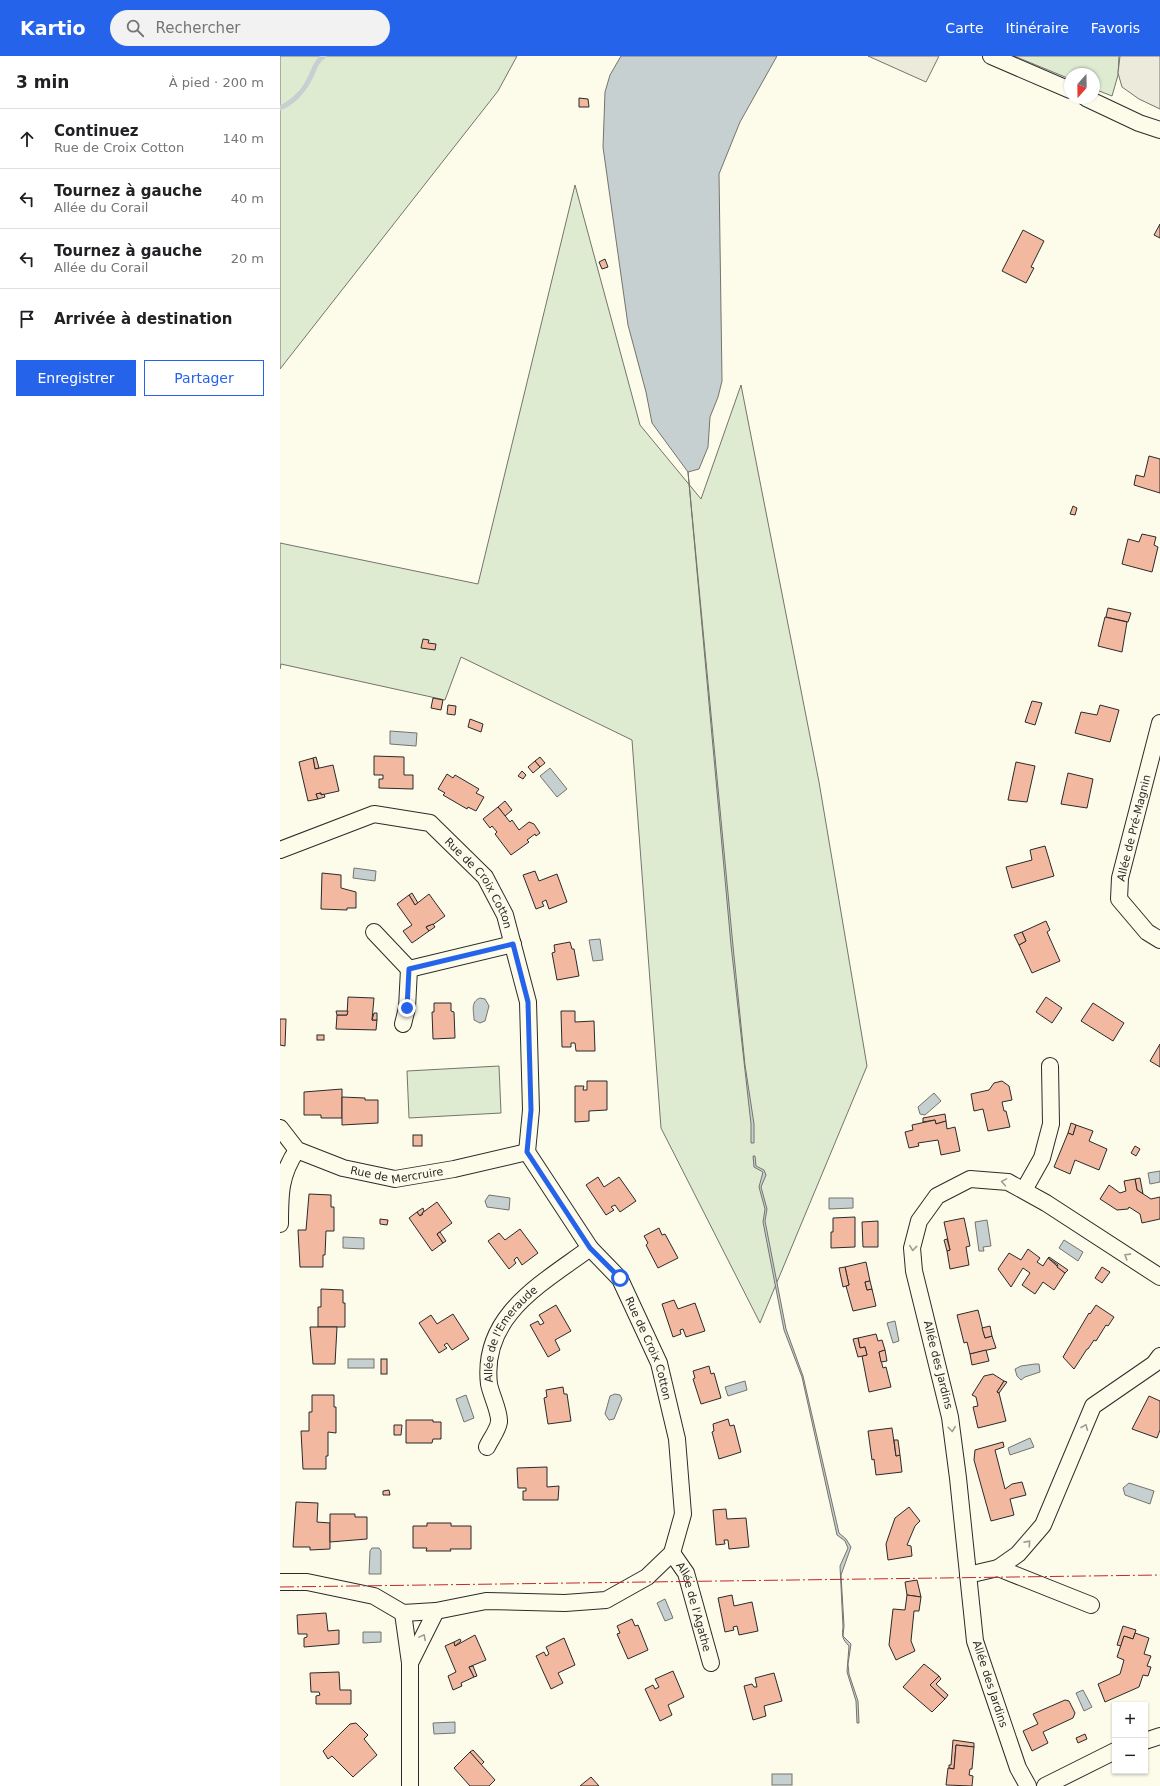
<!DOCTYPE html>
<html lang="fr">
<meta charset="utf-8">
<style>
:root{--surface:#fff;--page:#f2f2f2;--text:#202124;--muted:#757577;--line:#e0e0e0;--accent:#2563eb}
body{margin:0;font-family:"DejaVu Sans",sans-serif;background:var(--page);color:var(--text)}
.controls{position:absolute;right:12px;bottom:12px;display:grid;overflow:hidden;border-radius:0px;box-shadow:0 1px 3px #0004}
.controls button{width:36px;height:36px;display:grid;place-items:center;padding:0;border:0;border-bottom:1px solid var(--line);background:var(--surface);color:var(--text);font:20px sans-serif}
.compass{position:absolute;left:784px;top:12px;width:36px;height:36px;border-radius:50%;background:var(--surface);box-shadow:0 1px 3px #0004;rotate:200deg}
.stop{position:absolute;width:12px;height:12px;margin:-9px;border:3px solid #2563eb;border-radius:50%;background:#fff}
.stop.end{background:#2563eb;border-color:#fff;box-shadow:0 1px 4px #0008}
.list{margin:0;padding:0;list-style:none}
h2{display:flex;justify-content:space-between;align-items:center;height:52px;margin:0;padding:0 16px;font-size:17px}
h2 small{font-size:13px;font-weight:400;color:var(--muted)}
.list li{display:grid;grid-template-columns:26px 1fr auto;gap:12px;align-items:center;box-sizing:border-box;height:60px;padding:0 16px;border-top:1px solid var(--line)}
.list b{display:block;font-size:15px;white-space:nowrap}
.list p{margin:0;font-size:13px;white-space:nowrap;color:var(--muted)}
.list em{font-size:13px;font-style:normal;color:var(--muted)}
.actions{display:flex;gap:8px;padding:12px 16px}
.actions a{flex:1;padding:9px 0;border:1px solid var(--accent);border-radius:0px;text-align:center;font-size:14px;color:var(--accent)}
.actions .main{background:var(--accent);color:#fff}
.icon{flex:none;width:22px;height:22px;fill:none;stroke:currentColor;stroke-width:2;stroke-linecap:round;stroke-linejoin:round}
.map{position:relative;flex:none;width:880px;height:1730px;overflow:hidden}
header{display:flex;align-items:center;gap:24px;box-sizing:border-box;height:56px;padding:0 20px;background:var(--accent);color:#fff}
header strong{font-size:19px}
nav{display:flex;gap:22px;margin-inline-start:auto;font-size:14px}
.search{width:280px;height:36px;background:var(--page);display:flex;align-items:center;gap:10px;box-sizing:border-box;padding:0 14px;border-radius:22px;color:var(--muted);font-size:15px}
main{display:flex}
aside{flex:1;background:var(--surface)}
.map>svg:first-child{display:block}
</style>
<header>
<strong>Kartio</strong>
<div class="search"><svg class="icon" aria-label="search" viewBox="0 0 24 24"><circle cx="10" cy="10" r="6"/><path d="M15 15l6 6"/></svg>Rechercher</div>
<nav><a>Carte</a><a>Itinéraire</a><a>Favoris</a></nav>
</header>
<main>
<aside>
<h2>3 min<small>À pied · 200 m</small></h2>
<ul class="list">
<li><svg class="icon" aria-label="ahead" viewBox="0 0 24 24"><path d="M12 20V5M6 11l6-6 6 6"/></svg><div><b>Continuez</b><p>Rue de Croix Cotton</p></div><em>140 m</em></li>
<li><svg class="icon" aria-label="left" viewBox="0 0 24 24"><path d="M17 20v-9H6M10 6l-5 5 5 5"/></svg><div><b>Tournez à gauche</b><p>Allée du Corail</p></div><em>40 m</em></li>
<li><svg class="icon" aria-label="left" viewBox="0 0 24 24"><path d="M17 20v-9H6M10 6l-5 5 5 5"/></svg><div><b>Tournez à gauche</b><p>Allée du Corail</p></div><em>20 m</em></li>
<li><svg class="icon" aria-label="arrive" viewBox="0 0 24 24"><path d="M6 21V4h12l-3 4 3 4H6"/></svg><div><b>Arrivée à destination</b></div></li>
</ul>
<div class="actions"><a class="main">Enregistrer</a><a>Partager</a></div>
</aside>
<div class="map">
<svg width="880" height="1730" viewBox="0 0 880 1730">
<rect width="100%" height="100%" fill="#fdfbea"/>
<!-- green -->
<g fill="#deebd1" stroke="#74746e">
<polygon points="0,0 237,0 218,35 0,313"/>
<polygon points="734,0 839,0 838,19 832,40 814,33 814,18 790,18 790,23"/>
<polygon points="295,129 360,369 421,443 461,329 539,726 587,1010 480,1267 381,1072 352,684 181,601 165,644 1,608 0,613 0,487 198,528"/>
<polygon points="219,1010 221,1057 129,1062 127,1015"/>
</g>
<!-- parking -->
<g fill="#eceadb" stroke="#74746e">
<polygon points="588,0 659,0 646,26"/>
<polygon points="840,0 880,0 880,53 859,43 842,31 838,17"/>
</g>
<!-- water -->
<g fill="#c7d0d0" stroke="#74746e">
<polygon points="341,0 497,0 460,66 439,118 442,325 438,341 430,361 428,391 419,413 408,416 453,890 465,1009 474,1068 474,1087 471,1087 471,1068 451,889 408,416 372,367 366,336 348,269 323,91 325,36 330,19"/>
<polygon points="110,675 137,677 136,690 110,688"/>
<polygon points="270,712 287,733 277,741 260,720"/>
<polygon points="74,812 96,815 95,825 73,822"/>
<polygon points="320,883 323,904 313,905 309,884"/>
<path d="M 200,942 L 205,943 L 209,950 L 205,965 L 200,967 L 194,964 C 194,955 190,946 200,942 Z"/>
<polygon points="654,1037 661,1045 645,1059 640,1058 638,1051"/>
<path d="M 475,1100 L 476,1110 L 484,1114 L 486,1119 L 481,1131 L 487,1153 L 485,1165 L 506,1273 L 523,1320 L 559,1477 L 566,1483 L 571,1491 L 561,1519 L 564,1570 L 563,1580 L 571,1588 L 568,1608 L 569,1618 L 578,1645 L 579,1667 L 577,1667 L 576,1645 L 567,1616 L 569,1590 C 562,1583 562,1580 563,1571 L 560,1510 L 568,1492 L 565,1485 L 557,1479 L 522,1321 L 504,1274 L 483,1166 L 485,1153 L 479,1131 L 483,1116 L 474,1111 L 473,1100 Z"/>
<polygon points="880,1115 880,1126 870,1128 868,1117"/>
<polygon points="209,1139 230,1142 229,1154 207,1151 205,1145"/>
<polygon points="549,1142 573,1142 573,1152 549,1153"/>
<polygon points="707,1164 711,1190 703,1191 704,1195 699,1195 695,1166"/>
<polygon points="63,1181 84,1182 84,1193 63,1192"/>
<polygon points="784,1184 803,1196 798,1205 779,1192"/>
<polygon points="615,1265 619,1285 613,1287 607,1267"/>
<rect x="68" y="1303" width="26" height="9"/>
<polygon points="755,1308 759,1308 760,1316 745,1321 741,1324 737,1320 735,1313 741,1310"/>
<polygon points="465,1325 467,1334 448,1340 445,1331"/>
<polygon points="335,1338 340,1339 342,1343 334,1363 329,1364 325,1358 330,1340"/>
<polygon points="186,1339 194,1362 184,1366 176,1343"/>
<polygon points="750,1382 754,1391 730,1399 728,1392"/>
<polygon points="849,1427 874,1435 870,1448 845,1439 843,1432"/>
<polygon points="92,1492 99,1492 101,1495 101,1518 89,1518 90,1495"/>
<polygon points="385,1543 393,1562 385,1565 377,1547"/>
<polygon points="83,1576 101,1576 101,1586 83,1587"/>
<polygon points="803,1634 812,1651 804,1655 796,1637"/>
<polygon points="175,1666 175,1677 154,1678 153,1667"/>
<rect x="492" y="1718" width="20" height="11"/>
</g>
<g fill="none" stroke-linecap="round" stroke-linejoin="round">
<!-- stream -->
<path stroke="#c7d0d0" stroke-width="5" d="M 0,52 C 12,47 23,36 29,24 C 34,15 35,6 44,0"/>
</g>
<!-- building -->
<g fill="#f2b8a0" stroke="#2b2b2b">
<polygon points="299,42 308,43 309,51 299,51"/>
<polygon points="880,168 880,182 874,179"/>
<polygon points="743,174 764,185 751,211 754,212 746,227 722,215"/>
<polygon points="325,203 328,211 322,213 319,206"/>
<polygon points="869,400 880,403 880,437 854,429 856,419 864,421"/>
<polygon points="793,450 797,452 795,459 790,458"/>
<polygon points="862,478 876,481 874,489 878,491 872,516 842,508 848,483 859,486"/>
<polygon points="828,552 851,557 848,566 826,561"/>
<polygon points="825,561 847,566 842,596 818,590"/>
<polygon points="143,583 149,584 148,587 156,588 155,594 141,592"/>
<polygon points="153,642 163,644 161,654 151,652"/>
<polygon points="752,645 762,647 755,669 745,666"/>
<polygon points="168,649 176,650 175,659 167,658"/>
<polygon points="820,649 839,654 830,686 795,677 801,656 817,659"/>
<polygon points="190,663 203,668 201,676 188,671"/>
<polygon points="94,700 124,701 124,719 133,719 133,733 99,732 99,723 103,723 103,719 94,719"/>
<polygon points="36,701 39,712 35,713 33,702"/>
<polygon points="260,701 265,707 260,711 255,705"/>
<polygon points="33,702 35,713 53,709 59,735 41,739 41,737 36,738 38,743 28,745 19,706"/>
<polygon points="255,705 260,711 253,717 248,711"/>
<polygon points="736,706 755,710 747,746 728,744"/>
<polygon points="242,715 246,719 243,723 238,720"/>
<polygon points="788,717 813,723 807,752 781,748"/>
<polygon points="167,718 173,722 175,719 199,733 196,737 204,741 196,755 188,751 187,753 163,739 165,737 158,733"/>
<polygon points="41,737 41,739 44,738 45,741 38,743 36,738"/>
<polygon points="225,745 232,754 225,760 218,751"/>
<polygon points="218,751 230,766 232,764 239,774 249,766 254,768 260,777 256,780 255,778 247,784 249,786 231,799 215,778 217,776 212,770 210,772 203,763"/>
<polygon points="765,790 774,820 732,832 726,811 752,804 750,794"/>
<polygon points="255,815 259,825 277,818 287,846 269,853 266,844 262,846 264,850 256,853 243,819"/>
<polygon points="42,817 61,819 61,832 76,836 76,852 67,852 67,854 41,853"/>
<polygon points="132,837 138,847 135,849 129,839"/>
<polygon points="149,838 165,860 151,870 150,869 146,871 149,875 132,887 123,875 132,869 117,848 129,839 135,849"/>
<polygon points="766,865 770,874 767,876 780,905 752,917 739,889 746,885 742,876"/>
<polygon points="153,868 155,871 149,875 146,871"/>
<polygon points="742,876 746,885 739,889 734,879"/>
<polygon points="290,886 292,893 294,893 299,920 277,924 272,897 275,896 274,889"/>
<polygon points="68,941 94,942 92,964 97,964 96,974 56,973 57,959 67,959"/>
<polygon points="766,941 782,952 772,967 756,956"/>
<polygon points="154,947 171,947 171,955 174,956 175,982 153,983 152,956 154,956"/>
<polygon points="813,947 844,967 833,985 801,965"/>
<polygon points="56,955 68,955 67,959 57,959"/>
<polygon points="281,955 295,955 295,966 314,965 315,995 296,995 295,987 291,987 291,991 282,991"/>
<polygon points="94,957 97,957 97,964 92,964"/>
<polygon points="0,963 6,963 5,990 0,989"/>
<rect x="37" y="979" width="7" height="5"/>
<polygon points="880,988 880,1011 870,1005"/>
<polygon points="307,1025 327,1025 327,1054 309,1055 309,1065 295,1066 295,1030 304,1030 303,1034 307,1034"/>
<polygon points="722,1025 729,1030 732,1044 722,1046 724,1055 726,1055 730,1071 708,1075 703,1053 694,1055 691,1038 709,1034 714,1027"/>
<polygon points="62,1033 62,1062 41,1062 41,1059 24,1059 24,1036"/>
<polygon points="62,1041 85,1042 85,1044 98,1044 98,1067 62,1069"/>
<polygon points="665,1058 666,1065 656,1068 655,1064 643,1066 643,1062"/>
<polygon points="655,1064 656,1068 666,1065 667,1073 675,1071 680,1095 661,1099 658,1084 638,1087 639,1090 629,1092 625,1076 633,1074 632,1069"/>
<polygon points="791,1067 796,1069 793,1079 788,1077"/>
<polygon points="796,1069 813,1075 809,1085 827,1093 819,1114 795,1104 790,1118 774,1111 788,1077 793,1079"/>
<rect x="133" y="1079" width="9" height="11"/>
<polygon points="855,1090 860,1093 856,1100 851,1097"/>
<polygon points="318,1121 324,1131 339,1121 356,1145 340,1156 335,1149 331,1151 334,1154 326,1159 306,1129"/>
<polygon points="860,1122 863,1138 857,1134 855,1123"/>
<polygon points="855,1123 857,1134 871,1143 880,1141 880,1163 862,1167 860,1158 849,1151 848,1153 837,1154 820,1143 829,1129 840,1137 846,1135 844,1125"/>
<polygon points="29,1138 51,1139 51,1151 54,1151 54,1175 46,1175 45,1199 43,1199 43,1211 20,1211 18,1174 26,1174"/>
<polygon points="157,1146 172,1167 157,1178 163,1187 152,1195 129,1162 137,1156 140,1160 143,1158 142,1157"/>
<polygon points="143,1152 144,1155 140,1160 137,1156"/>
<polygon points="575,1161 575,1191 551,1192 551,1176 553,1176 553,1162"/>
<polygon points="684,1162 690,1190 686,1191 689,1209 670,1213 667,1195 670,1194 664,1166"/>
<polygon points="100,1163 108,1164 107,1169 100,1168"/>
<polygon points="598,1165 598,1191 583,1191 582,1166"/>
<polygon points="379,1172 382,1179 385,1178 398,1202 378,1212 366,1189 368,1187 364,1180"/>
<polygon points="240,1173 258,1197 242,1209 237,1201 234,1204 236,1207 229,1213 208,1185 219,1177 225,1184"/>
<polygon points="160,1176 166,1185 163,1187 157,1178"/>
<polygon points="667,1183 670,1194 667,1195 664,1184"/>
<polygon points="748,1193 760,1202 757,1206 763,1210 768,1202 785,1217 774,1234 763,1226 755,1238 742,1229 750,1217 743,1212 731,1231 718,1213 729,1197 741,1204"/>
<polygon points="769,1201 788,1214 785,1217 777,1211 778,1209 768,1202"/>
<polygon points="586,1206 590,1225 585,1226 587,1234 592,1233 596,1250 573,1255 566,1230 569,1229 565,1211"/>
<polygon points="565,1211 569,1229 563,1231 559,1212"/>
<polygon points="822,1211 830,1216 822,1227 815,1222"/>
<polygon points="590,1225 592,1233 587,1234 585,1226"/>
<polygon points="41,1233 63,1234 63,1247 65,1247 65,1271 38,1271 38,1251 41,1251"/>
<polygon points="394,1244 398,1253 415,1247 425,1275 406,1281 403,1273 400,1274 401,1278 393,1281 382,1248"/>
<polygon points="276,1249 291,1275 275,1284 280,1294 268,1301 250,1269 258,1265 260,1269 264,1267 259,1259"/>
<polygon points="816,1249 834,1261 828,1270 826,1269 816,1285 814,1284 808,1293 807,1293 794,1313 783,1301 809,1257 810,1258"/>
<polygon points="698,1254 705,1282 712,1280 716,1292 690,1298 687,1286 684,1287 677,1259"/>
<polygon points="173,1258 189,1283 172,1294 167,1287 164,1289 167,1292 159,1297 139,1267 151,1259 157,1268"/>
<polygon points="710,1270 712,1280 705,1282 702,1272"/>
<polygon points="30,1271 57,1271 55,1308 33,1308"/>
<polygon points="596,1278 598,1285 602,1284 605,1294 599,1296 603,1312 606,1311 611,1331 589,1336 582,1300 587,1299 585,1291 580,1292 578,1282"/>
<polygon points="578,1282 580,1292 585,1291 587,1299 578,1301 573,1283"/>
<polygon points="605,1294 607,1305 601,1306 599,1296"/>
<polygon points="706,1294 709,1305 692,1309 690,1298"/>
<rect x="101" y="1303" width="6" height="15"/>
<polygon points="429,1310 431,1318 434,1317 441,1342 421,1348 413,1323 415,1322 413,1315"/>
<polygon points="713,1318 724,1325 717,1336 719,1337 726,1365 698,1372 693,1351 698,1350 696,1341 692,1339 704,1320"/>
<polygon points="724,1325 727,1326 719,1337 717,1336"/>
<polygon points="283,1331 284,1338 287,1338 291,1365 268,1368 264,1342 267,1341 266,1334"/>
<polygon points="32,1339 54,1339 54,1351 56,1351 56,1377 48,1376 48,1400 46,1400 46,1413 23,1413 21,1375 29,1375 29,1356 32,1356"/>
<polygon points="869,1340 880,1345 880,1374 877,1382 852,1373"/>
<polygon points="448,1363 450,1370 454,1369 461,1396 439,1403 432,1376 434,1375 433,1368"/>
<polygon points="126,1364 153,1364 153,1366 161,1366 161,1383 153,1383 152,1387 126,1387"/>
<polygon points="114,1369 122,1369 121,1379 114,1379"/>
<polygon points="612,1372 616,1400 620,1399 622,1416 596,1419 594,1403 592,1404 588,1375"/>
<polygon points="614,1384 618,1384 620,1399 616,1400"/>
<polygon points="723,1386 724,1391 715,1394 725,1433 732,1428 742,1426 746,1439 730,1443 734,1459 711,1465 694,1404 695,1394"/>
<polygon points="267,1411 267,1431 279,1430 278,1444 243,1444 243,1435 246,1435 246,1432 238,1432 237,1412"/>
<polygon points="109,1434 110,1439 103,1439 103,1435"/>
<polygon points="16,1446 38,1447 37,1466 50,1467 50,1493 30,1494 30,1491 13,1491"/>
<polygon points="629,1451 640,1465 635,1470 627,1489 631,1490 632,1500 608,1504 606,1488 608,1482 615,1462"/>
<polygon points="446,1453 447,1463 466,1462 469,1491 449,1493 448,1484 444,1484 445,1488 436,1489 433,1454"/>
<polygon points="50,1458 75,1458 75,1461 87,1461 87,1483 50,1486"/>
<polygon points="147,1467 171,1467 171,1470 191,1470 191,1493 170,1493 171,1495 146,1495 147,1492 133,1492 133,1470 147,1470"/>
<polygon points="637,1524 641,1541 627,1539 625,1526"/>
<polygon points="452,1539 454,1550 472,1546 478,1575 459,1579 457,1570 453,1571 454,1574 445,1576 438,1542"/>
<polygon points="627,1539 641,1541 639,1555 634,1555 631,1585 635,1595 616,1604 609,1589 613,1553 625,1554"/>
<polygon points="46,1557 48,1575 59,1574 59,1588 24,1591 24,1582 27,1581 27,1578 18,1578 17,1559"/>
<polygon points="352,1563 355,1570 358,1569 368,1594 348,1603 337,1578 340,1577 337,1570"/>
<polygon points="843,1570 856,1574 853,1583 844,1580 841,1590 837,1589"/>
<polygon points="855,1577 869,1582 864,1598 871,1600 867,1610 871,1611 868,1620 863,1619 859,1631 825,1646 818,1628 840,1618 844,1604 837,1601 844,1580 853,1583"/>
<polygon points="195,1579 206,1604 189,1611 194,1621 181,1627 182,1630 173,1634 168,1620 176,1616 165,1590 174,1586 175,1590"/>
<polygon points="284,1582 295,1609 278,1617 283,1627 271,1633 256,1600 264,1596 266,1600 269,1598 266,1591"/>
<polygon points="180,1583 181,1585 175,1590 174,1586"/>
<polygon points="644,1608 659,1620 650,1629 665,1643 652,1656 623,1631"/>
<polygon points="193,1610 197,1620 194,1621 189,1611"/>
<polygon points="393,1615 404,1641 388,1649 392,1659 380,1665 365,1633 373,1629 375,1633 379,1631 375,1623"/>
<polygon points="59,1616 60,1634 71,1634 71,1648 36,1648 36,1640 40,1639 39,1636 31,1636 30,1617"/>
<polygon points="494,1617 502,1645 484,1650 486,1660 473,1664 464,1630 472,1628 474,1631 477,1631 475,1622"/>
<polygon points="659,1620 661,1623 656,1628 668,1639 665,1643 650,1629"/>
<polygon points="785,1644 789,1645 795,1657 793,1662 763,1676 768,1687 752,1695 743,1675 758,1668 753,1658"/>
<polygon points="76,1667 88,1679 84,1683 97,1699 73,1721 52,1700 48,1703 43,1695 70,1668"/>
<polygon points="805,1678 807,1683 798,1687 796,1682"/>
<polygon points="673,1684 694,1687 694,1691 676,1689 674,1713 669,1712 669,1709 671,1709"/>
<polygon points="676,1689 694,1691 692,1713 690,1713 689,1719 693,1720 692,1730 666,1729 668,1712 674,1713"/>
<polygon points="193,1694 204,1706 201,1709 190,1696"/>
<polygon points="190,1696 215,1724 209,1730 190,1730 174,1712"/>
<polygon points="311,1721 319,1730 300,1730"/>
</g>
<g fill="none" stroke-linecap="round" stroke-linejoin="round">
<defs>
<g id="minor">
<polyline points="711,0 790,34"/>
<polyline points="806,42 859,67 880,74"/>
<polyline points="880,667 840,822 839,843 867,876 880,884"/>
<path id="s1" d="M 0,794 L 94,758 L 150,767 L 205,821 L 225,859 L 248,946 L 251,1054 L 247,1096 L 310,1192 L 340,1223 L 379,1307 L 397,1383 L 403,1458 L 392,1497 L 367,1521 L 326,1544 L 285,1547 L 206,1545 L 156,1555 L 123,1557"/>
<polyline points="94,876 129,913 233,888"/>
<polyline points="123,968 127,952 129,913"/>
<path id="s2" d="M 0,1072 L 17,1094 L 63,1112 L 115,1123 L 174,1113 L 247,1096"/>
<polyline points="744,1134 762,1102 771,1068 770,1010"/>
<path d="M 0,1168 C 0,1138 0,1119 17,1094"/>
<path id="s3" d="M 207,1391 C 210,1384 218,1374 219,1366 C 220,1356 211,1339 209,1328 C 201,1259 263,1227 310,1192"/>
<path id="s4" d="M 392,1497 L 406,1517 L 431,1607"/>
<polyline points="718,1512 738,1498 763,1469 813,1350 874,1308 880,1300"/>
<polyline points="688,1519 718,1512 811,1549"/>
<polyline points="0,1526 27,1526 94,1540 123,1557"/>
<polyline points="123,1557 130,1607 130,1730"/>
<polyline points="130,1607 156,1555"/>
<polyline points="865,1685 880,1680"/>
<polyline points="748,1730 738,1712 695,1585 678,1422 670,1361 634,1215 632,1192 639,1165 657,1140 690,1123 728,1126 766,1147 880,1221"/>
<polyline points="765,1730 835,1695"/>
</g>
</defs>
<!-- minor casing -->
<use href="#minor" stroke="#2b2b2b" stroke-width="18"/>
<!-- minor -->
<use href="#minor" stroke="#fdfbea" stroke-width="16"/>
<!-- power -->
<polyline stroke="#c62828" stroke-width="1" stroke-dasharray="14 3 2 3" stroke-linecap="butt" points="0,1531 880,1519"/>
</g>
<!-- one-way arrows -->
<defs><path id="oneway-chevron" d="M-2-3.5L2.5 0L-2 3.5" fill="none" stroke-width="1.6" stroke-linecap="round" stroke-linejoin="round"/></defs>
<g stroke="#9e9d94">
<use href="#oneway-chevron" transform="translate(724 1126) rotate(-170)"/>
<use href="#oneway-chevron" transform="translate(633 1192) rotate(96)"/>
<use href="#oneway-chevron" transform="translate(847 1200) rotate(-148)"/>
<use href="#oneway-chevron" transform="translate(805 1371) rotate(-68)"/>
<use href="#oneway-chevron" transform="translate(672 1373) rotate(83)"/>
<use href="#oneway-chevron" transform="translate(748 1487) rotate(-48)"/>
<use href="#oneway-chevron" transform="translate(143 1581) rotate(-62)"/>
</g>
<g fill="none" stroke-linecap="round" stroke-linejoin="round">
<!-- route -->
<polyline stroke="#2563eb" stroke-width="5" points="127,952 129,913 233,888 248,946 251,1054 247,1096 310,1192 340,1222"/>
</g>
<g text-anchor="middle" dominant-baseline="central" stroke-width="3" stroke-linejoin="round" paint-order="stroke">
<!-- street labels -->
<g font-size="11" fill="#2b2b2b" stroke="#fdfbea">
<text transform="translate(854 772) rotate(-76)">Allée de Pré-Magnin</text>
<text stroke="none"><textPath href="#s1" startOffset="236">Rue de Croix Cotton</textPath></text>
<text stroke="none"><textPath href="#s2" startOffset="132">Rue de Mercruire</textPath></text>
<text stroke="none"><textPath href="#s3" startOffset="124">Allée de l'Emeraude</textPath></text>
<text stroke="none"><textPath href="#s1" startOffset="751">Rue de Croix Cotton</textPath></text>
<text transform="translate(658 1309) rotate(76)">Allée des Jardins</text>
<text stroke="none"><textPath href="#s4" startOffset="59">Allée de l'Agathe</textPath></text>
<text transform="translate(710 1628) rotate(72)">Allée des Jardins</text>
</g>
</g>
</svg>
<div class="controls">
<button>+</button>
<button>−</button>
</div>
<svg class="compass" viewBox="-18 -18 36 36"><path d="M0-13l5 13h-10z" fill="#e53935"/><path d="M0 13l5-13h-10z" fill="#757577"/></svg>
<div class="stop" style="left:340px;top:1222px"></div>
<div class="stop end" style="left:127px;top:952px"></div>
</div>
</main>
